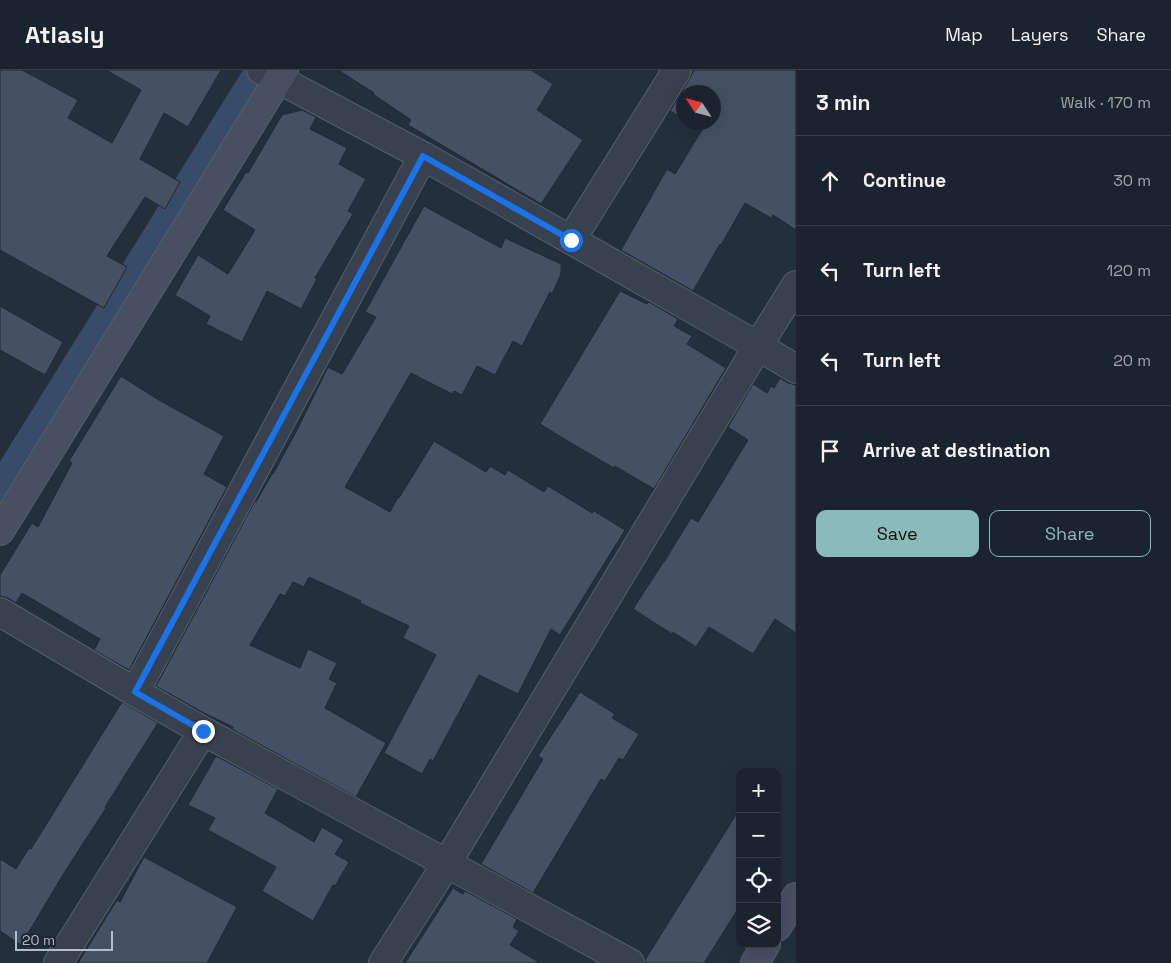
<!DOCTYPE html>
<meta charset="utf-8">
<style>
:root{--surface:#1b232e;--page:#282f3a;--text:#f1f3f6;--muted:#a0a4aa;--line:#39404a;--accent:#8bbbb9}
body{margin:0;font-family:"Space Grotesk",sans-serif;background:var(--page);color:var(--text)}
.controls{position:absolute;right:15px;bottom:15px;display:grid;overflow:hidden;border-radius:10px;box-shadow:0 5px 20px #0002}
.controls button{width:45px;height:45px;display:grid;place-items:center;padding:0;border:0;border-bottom:1px solid var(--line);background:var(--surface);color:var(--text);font:25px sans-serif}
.compass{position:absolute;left:676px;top:15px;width:45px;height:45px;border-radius:50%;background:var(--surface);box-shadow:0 5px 20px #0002;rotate:306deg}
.scale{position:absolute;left:15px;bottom:12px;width:98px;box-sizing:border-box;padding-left:5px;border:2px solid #b4bcc9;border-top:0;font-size:14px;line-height:18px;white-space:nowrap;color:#b4bcc9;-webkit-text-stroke:4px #1d2633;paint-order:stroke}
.stop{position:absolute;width:15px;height:15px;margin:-11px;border:4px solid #1a73e8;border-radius:50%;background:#fff}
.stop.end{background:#1a73e8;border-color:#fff;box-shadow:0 1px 5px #0008}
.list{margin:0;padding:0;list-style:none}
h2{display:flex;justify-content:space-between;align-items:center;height:65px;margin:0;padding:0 20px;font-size:21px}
h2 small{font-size:16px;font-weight:400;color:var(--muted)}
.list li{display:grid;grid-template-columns:32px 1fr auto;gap:15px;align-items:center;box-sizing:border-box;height:90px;padding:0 20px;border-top:1px solid var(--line)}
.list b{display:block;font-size:19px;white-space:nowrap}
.list em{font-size:16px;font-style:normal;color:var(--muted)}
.actions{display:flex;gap:10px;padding:15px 20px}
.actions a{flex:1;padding:11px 0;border:1px solid var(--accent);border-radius:10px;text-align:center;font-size:18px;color:var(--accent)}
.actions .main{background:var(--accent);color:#111}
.icon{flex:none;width:28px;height:28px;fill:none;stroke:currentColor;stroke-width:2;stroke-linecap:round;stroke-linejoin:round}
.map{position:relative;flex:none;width:796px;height:893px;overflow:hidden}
header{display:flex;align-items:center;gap:30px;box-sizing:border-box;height:70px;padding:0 25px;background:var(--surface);border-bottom:1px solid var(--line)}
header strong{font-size:24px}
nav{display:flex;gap:28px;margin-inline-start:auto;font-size:18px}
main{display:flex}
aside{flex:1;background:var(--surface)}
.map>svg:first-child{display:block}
</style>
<header>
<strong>Atlasly</strong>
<nav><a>Map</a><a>Layers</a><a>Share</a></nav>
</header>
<main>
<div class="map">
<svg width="796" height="893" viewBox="0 0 796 893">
<rect width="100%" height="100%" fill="#242f3e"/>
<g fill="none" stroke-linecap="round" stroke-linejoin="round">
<!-- canal -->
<polyline stroke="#394c67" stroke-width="34" points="0,424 263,0"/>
</g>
<!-- building -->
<g fill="#455162" stroke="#1f2835">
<polygon points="0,0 22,0 78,30 68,48 112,73 141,20 106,0 221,0 188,57 164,43 140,89 180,112 165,139 145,127 107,186 127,197 104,238 0,180"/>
<polygon points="338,0 531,0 553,14 537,40 583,70 541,134 408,55 411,50 373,24 374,23"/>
<polygon points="694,0 796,0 796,160 773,145 771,148 745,133 721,175 720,174 693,221 621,180 667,99 675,104 702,60 690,52 714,52 714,22 684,22 684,49 670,41 690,8"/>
<polygon points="302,40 316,47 310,59 347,78 339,94 366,109 348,141 353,144 315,208 317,209 301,239 267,221 242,272 206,254 210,246 175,225 198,185 228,204 255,160 223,140 246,102 248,103 282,45"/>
<polygon points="424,136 501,178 505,168 561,194 561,204 552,224 550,222 522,276 513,271 495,305 477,296 462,325 454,321 452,324 411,303 345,417 390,442 398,427 399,428 434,371 486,402 490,396 505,405 508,400 544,422 548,416 592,443 594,441 625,460 560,565 551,559 518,624 479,605 433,691 430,689 422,704 384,683 436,585 403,568 409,556 360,533 361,531 309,507 304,517 293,512 285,526 280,524 250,575 300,598 308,579 337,593 329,609 337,613 325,638 386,673 356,727 232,659 233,657 202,642 156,616 255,431 256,432 272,404 273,404 297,360 328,297 342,304 376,247 365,242"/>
<polygon points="620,221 647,234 649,232 678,249 674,256 692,266 687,274 726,298 654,419 615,396 614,398 571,373 540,354"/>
<polygon points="0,236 63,272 45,305 0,280"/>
<polygon points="121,306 157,329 224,366 204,404 227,417 129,600 94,580 100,569 22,523 16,533 8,528 0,526 0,505 32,453 38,457 72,393 69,391"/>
<polygon points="780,308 788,313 796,315 796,563 775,549 753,584 709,557 696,577 673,562 672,564 633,539 664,491 664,492 691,448 698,452 748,370 728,357 753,314 767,323 771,316 774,318"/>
<polygon points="580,622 615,644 612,648 639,664 623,690 619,688 605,711 601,709 533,823 481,794 543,689 538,686"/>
<polygon points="122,632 158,653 105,737 106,738 64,803 21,875 0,861 0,789 16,799 29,778 31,779"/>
<polygon points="216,686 278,719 265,743 314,772 322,757 344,770 335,784 349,792 335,816 333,815 313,851 262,821 276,797 208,760 215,748 188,735"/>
<polygon points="739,740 740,836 704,893 646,893 645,890"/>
<polygon points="144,787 237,837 207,893 78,893 117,830 120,832"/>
<polygon points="453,818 463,824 465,821 517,849 513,857 519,861 510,875 540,893 405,893"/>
</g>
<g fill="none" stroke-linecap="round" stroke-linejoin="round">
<defs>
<g id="street">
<polyline points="261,0 423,86 758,276 796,299"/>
<polyline points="571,170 677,0"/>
<polyline points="0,542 135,622 203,661 630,893"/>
<polyline points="135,622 423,86"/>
<polyline points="58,893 203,661"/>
<polyline points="383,893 447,793 758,276 796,215"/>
</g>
<g id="secondary">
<polyline points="0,461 284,0"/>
<polyline points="777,857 796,827"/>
<polyline points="755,893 766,874"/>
</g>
</defs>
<!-- street casing -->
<use href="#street" stroke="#565f6c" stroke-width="30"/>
<!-- secondary casing -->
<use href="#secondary" stroke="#565f6c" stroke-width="30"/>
<!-- street -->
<use href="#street" stroke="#38414e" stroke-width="28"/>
<!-- secondary -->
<use href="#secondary" stroke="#465061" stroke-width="28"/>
</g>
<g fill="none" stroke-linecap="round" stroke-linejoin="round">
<!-- route -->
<polyline stroke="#1a73e8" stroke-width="6" points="203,661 135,622 423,86 571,170"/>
</g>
</svg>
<div class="controls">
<button>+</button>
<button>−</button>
<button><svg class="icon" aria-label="locate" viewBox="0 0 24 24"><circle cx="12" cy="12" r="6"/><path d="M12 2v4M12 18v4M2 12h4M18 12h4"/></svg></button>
<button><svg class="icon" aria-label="layers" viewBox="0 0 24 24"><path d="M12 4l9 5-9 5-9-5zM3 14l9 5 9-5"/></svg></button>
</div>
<svg class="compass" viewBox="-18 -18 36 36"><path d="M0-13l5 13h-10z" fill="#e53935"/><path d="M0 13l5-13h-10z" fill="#a0a4aa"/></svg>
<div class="scale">20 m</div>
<div class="stop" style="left:571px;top:170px"></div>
<div class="stop end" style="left:203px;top:661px"></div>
</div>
<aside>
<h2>3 min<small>Walk · 170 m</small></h2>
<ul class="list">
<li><svg class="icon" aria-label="ahead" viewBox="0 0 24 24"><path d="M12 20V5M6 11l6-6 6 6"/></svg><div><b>Continue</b></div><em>30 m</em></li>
<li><svg class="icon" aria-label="left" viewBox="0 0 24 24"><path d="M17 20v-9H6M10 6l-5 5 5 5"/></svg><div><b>Turn left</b></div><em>120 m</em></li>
<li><svg class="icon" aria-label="left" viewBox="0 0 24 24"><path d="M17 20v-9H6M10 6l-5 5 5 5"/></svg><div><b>Turn left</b></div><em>20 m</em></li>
<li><svg class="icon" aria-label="arrive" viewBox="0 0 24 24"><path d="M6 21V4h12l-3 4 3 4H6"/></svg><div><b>Arrive at destination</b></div></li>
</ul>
<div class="actions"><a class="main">Save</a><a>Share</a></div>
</aside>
</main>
